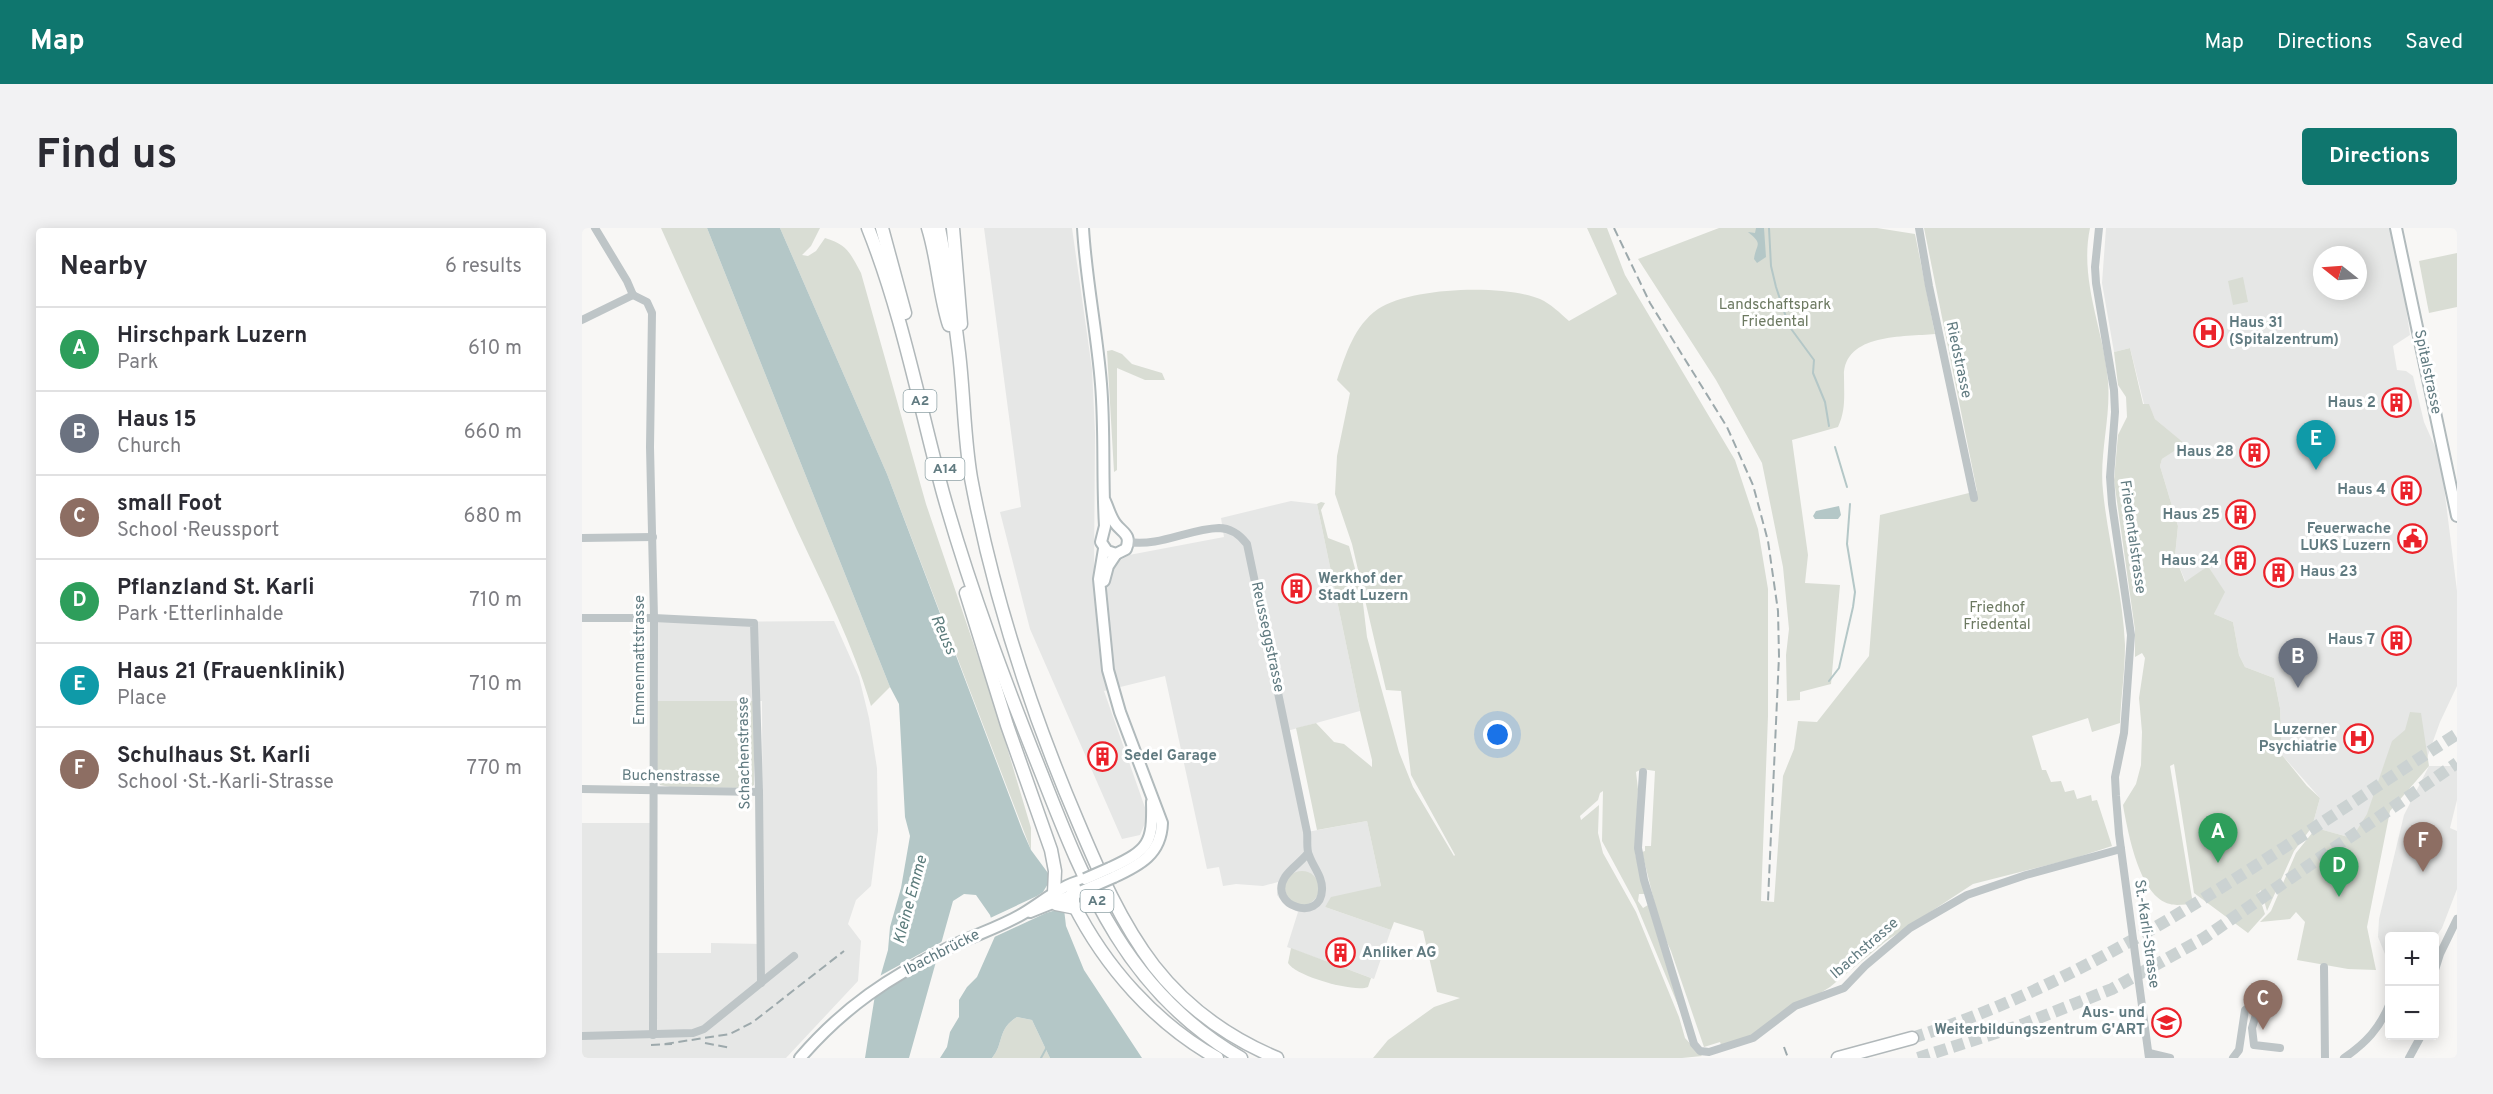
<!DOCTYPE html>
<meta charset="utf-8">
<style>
:root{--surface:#fff;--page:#f2f2f3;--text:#2b2b33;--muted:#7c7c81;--line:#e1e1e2;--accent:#0f766e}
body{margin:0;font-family:Overpass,sans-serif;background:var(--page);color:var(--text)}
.controls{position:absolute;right:18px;bottom:18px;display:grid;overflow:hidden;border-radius:6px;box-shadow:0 3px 15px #0003}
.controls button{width:54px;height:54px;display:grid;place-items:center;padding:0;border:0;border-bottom:2px solid var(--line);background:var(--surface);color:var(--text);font:30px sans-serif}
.compass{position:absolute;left:1731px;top:18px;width:54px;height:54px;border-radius:50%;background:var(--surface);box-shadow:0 3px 15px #0003;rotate:287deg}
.you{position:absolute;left:916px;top:507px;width:21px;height:21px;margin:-15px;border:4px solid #fff;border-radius:50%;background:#1a73e8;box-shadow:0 0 0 9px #1a73e833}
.badge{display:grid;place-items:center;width:39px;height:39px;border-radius:50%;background:var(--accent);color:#fff;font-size:20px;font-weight:700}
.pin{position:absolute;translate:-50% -50px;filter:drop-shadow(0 2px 3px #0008)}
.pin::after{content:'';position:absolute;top:32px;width:21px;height:18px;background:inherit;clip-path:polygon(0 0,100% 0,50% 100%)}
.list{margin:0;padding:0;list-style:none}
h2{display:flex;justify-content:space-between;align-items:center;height:78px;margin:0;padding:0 24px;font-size:26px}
h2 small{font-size:20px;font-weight:400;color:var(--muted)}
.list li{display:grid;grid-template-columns:39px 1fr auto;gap:18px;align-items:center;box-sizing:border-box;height:84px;padding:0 24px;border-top:2px solid var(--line)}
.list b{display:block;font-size:22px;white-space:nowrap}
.list p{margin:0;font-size:20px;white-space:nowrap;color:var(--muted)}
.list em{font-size:20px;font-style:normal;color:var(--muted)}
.map{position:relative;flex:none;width:1875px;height:830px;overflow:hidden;border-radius:6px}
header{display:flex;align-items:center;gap:36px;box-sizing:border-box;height:84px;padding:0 30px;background:var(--accent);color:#fff}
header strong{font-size:28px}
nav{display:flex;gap:33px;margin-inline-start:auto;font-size:21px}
.intro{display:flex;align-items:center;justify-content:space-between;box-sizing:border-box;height:144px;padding:0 36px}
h1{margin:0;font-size:42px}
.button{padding:15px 27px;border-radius:6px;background:var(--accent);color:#fff;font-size:21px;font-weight:700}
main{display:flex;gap:36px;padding:0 36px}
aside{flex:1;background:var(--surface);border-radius:6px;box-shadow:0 3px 15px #0003}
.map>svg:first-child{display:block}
</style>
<header>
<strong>Map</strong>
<nav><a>Map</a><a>Directions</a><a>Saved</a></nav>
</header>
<div class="intro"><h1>Find us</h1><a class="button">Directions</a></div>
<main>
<aside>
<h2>Nearby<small>6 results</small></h2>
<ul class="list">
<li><span class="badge" style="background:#2e9e5b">A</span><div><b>Hirschpark Luzern</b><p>Park</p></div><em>610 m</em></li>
<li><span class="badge" style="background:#6b7280">B</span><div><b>Haus 15</b><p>Church</p></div><em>660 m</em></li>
<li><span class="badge" style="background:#8d6e63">C</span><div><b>small Foot</b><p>School · Reussport</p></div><em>680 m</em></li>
<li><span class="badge" style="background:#2e9e5b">D</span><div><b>Pflanzland St. Karli</b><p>Park · Etterlinhalde</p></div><em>710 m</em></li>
<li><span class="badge" style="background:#0f9aa8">E</span><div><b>Haus 21 (Frauenklinik)</b><p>Place</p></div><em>710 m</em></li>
<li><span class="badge" style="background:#8d6e63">F</span><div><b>Schulhaus St. Karli</b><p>School · St.-Karli-Strasse</p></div><em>770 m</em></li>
</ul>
</aside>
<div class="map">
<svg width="1875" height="830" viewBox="0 0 1875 830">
<rect width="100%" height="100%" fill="#f8f7f5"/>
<!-- built -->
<g fill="#e6e7e6" fill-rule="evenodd">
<polygon points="402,0 490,0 510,141 513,205 512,343 530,341 535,334 547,327 642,309 639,290 709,273 735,276 778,483 705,503 725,604 785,593 799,658 746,675 743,679 809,702 792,751 705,719 716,684 702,676 695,667 696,654 681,658 654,656 641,658 637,639 625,641 583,448 522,463 566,588 558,607 540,611 448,401 418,284 439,279"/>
<path d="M 1524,0 L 1812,0 L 1828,107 L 1811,118 L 1815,142 L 1824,143 L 1831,148 L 1842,194 L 1854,221 L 1861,251 L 1875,363 L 1875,458 L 1858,494 L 1842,538 L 1770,610 L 1730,599 L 1738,570 L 1700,527 L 1698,480 L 1692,450 L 1663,439 L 1657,427 L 1651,394 L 1632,386 L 1642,364 L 1626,338 L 1604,355 L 1593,328 L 1596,298 L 1578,238 L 1580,231 L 1602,216 L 1573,191 L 1567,177 L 1562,176 L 1548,120 L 1532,124 L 1520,55 ZM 1740,27 L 1776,27 L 1776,63 L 1740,63 Z"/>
<polygon points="252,393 277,449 287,490 295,540 296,603 289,658 274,672 266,696 279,713 276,753 204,830 0,830 0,595 74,595 75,725 129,725 129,715 181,716 180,473 74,473 74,394"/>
<polygon points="1847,538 1875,538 1875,572 1868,600 1875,603 1875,661 1860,700 1853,710 1808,708 1807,736 1796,709 1797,691 1822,587"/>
</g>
<!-- green -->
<g fill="#d9ddd4">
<path d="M 79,0 L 125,0 L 308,459 L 289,478 C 271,416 242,360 215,302 C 170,201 124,101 79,0 Z"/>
<path d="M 198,0 L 238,0 L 229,18 L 220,27 L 226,28 L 234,23 L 243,10 C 266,17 268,25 279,45 L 344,276 L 413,479 L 449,600 L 449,622 L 305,246 Z"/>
<path d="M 1005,0 L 1025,0 L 1043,47 L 1153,232 L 1176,301 L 1186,361 L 1186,488 L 1179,673 L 1192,674 L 1201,548 L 1212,521 L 1216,493 L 1235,494 L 1287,428 L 1298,287 L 1395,263 L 1342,0 L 1508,0 C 1497,53 1522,102 1526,153 C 1529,190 1517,226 1521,263 C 1526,314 1541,365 1543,417 C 1543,443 1539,469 1538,495 L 1510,504 L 1506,490 L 1450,508 L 1460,542 L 1464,542 L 1469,554 L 1479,553 L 1483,564 L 1492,562 L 1495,571 L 1509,567 L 1510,573 L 1515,572 L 1530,618 L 1490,631 L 1391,656 L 1304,713 L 1248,759 L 1171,807 L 1139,817 L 1138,814 L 1122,819 L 1089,723 L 1079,701 L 1060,624 L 1063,623 L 1063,618 L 1069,618 L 1073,543 L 1060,541 L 1054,544 L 1056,561 L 1053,625 L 1063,666 L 1057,666 L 1056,673 L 1061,680 L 1066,677 L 1098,782 L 1054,676 L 1020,613 L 1021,563 L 1018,565 L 1016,572 L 998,588 L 999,592 L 1017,577 L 1016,605 L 1021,625 L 1054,684 L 1097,789 L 1103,810 L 1120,828 L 1100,830 L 791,830 L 806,812 L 852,779 L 878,770 L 855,764 L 841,703 L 812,694 L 809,702 L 743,679 L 749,669 L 799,658 L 785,593 L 735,602 L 714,500 L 734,495 L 752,514 L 762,516 L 790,539 L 790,532 L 778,483 L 735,276 L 739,274 L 743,275 L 739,282 L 746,310 L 767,318 L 780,367 L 785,409 L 817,524 L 831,559 L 872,628 L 873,627 L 829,547 L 819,463 L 804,462 L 770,316 L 753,266 L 755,228 L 768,165 L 755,152 C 764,126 772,98 796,81 C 829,59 922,56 958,71 C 969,76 978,85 987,93 L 1035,66 Z"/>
<path d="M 1137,0 L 1295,0 L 1333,6 L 1353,106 C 1322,109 1261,105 1262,149 C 1262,167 1264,182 1256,199 L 1210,212 L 1226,327 L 1223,355 L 1258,357 L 1249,456 L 1218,464 L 1218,472 L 1205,473 L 1204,427 L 1207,401 L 1201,339 L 1180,235 L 1134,152 L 1056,31 Z"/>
<polygon points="1875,25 1875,79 1847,85 1837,33"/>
<polygon points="1661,49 1666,74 1651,77 1646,53"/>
<path d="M 1548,120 L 1561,176 L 1567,176 L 1573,191 L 1603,216 L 1580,231 L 1578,238 L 1596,298 L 1593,328 L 1603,354 L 1626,338 L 1643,364 L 1632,386 L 1651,394 L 1657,427 L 1663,439 L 1692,450 L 1698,480 L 1700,527 L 1725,558 L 1738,570 L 1730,599 L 1712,623 L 1685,683 L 1679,662 L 1676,665 L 1683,686 L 1666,705 L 1612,665 L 1592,536 L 1588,538 L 1611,676 C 1604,676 1594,678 1588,676 C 1558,669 1547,608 1542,583 L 1541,577 L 1554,556 L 1559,537 L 1560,504 L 1557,470 L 1563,430 L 1560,425 L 1553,429 L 1553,402 L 1532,252 L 1536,207 L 1545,189 L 1544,169 L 1536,157 L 1532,124 Z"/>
<polygon points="530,122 540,126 550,136 580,145 583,152 563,152 535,140 535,242 532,244 525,123"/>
<polygon points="74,473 173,473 172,557 167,560 88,559 78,557 74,548"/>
<polygon points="1828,484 1839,485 1847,538 1808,583 1785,699 1794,742 1766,741 1715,732 1723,694 1714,684 1708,691 1678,694 1689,683 1714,625 1734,600 1770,610 1785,586 1810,513 1823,502"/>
<circle cx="720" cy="660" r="17"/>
<path d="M 709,720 L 789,750 L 786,759 C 773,765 713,748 706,735 Z"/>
<path d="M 435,789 L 450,792 L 468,830 L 410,830 C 422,816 415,801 435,789 Z"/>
</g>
<!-- water -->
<g fill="#b4c7c7">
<path d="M 125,0 L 198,0 L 305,246 L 441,604 L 449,622 L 480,664 L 484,698 L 502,742 L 560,830 L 468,830 L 450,792 L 435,789 C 415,801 422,816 410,830 L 358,830 L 365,819 L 368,804 L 377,789 L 377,772 L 385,759 L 395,749 L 414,706 L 408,687 L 394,667 L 382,666 L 371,673 L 327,830 L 283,830 L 293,767 L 306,722 L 308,699 L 319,660 L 328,608 L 323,589 L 317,476 L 308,459 Z"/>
<path d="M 1174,0 L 1182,0 L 1184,29 L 1175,35 L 1172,31 C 1174,15 1182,17 1166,4 L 1173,5 Z"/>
<polygon points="1257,278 1259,287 1256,291 1233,291 1231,288 1234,283"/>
</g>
<!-- pier -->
<g fill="#f8f7f5">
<polygon points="467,654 474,682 464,685 408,711 411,706 406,691 455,668 461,664"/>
<polygon points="363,712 358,730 300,764 290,766 294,750"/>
</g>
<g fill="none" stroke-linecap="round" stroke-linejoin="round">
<!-- stream -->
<g stroke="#b4c7c7" stroke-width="2">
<polyline points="1187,0 1189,38 1194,59 1207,98 1232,132 1231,145 1243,174 1247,198"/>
<polyline points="1253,219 1265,259"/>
<polyline points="1247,453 1257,440 1271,379 1273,364 1265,316 1268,276"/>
<polyline points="459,830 466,817"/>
</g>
<!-- highway-tunnel -->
<g stroke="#cbd2d2" stroke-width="12" stroke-dasharray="12 6" stroke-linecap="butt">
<path d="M 1330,810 C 1530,747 1700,618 1875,506"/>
<polyline points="1336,830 1439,797 1530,761 1622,710 1875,535"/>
</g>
<defs>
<g id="major">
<path d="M 501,0 C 504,52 515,104 519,156 C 523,203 520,251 523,298 L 519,314 L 525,323 L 534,326 L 544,321 C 550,306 540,305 533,295 C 528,288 526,279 522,271"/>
<polyline points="1814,0 1875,288"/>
<path d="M 522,321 L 517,351 L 526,442 L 538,484 L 580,595 C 579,626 558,637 532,649"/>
<polyline points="522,353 526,338 534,326"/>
<path d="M 528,640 C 567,622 571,615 570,574"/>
<polyline points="448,684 498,664"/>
<path d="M 218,830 C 262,779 307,749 368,719 C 392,707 419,699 442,685 C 462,673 479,657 502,652"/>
</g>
<g id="highway">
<path d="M 286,0 C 320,85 337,176 361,265 C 388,361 423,454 460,547 C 505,662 546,765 659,830"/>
<polyline points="300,0 323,85"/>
<path d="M 346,0 C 356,32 357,66 367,97"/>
<path d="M 357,0 C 365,41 372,83 377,125 C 382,167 382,209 389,250 C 411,367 449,484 496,594 C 517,644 539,695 572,738 C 604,779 647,810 695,830"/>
<polyline points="371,0 379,96"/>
<polyline points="384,365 425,497 469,622 473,643 472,665"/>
<path d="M 503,651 L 491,663 L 491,675 C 523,739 573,795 635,830"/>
<polyline points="474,676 494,680"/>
<polyline points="1256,830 1330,810"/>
</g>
</defs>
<!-- major casing -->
<use href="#major" stroke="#b1babc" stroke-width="14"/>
<!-- highway casing -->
<use href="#highway" stroke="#b1b8ba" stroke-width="15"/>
<!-- minor -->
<g stroke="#bec5c7" stroke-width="8">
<polyline points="13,0 45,53 51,67"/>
<polyline points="1337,0 1347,58 1392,270"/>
<polyline points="1517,0 1513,39 1514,55 1532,162 1533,184 1528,249 1530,276 1549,407 1542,505 1533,549 1534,568 1537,606 1567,830"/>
<polyline points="51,67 65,74 70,85 68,219 72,390 71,807"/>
<polyline points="0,92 51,67"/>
<polyline points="0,310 71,309"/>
<path d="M 546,314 C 578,319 606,301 637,300 C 649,300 658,307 665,316 L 725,604 C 726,611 724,621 727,627 C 731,639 741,649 740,662 C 739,695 685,678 703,649 C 709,640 719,634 726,625"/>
<polyline points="0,390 72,390 172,395 177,564 179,755"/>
<polyline points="1061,544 1056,620 1062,652 1112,816 1118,823 1127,824 1171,810 1213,778 1262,760 1283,738 1328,700 1385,667 1444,647 1539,621"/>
<polyline points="0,561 177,564"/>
<polyline points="1742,739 1743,830"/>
<polyline points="1852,745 1858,726 1875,691"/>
<polyline points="0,808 111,805 122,801 212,728"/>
<polyline points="1567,825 1588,830"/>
<polyline points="1651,830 1657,822 1663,782 1669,778 1675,783 1670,800 1672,817 1698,820"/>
<path d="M 1762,830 C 1784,815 1798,800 1808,775"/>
<polyline points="1827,830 1839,808"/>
</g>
<!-- major -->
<use href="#major" stroke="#fff" stroke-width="10"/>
<!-- highway -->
<use href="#highway" stroke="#fff" stroke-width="12"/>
<!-- rail -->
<g stroke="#9da9ac" stroke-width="2" stroke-dasharray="9 4.5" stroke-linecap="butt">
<polyline points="1032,0 1068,75 1145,199 1171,257 1186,313 1196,383 1197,428 1186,673"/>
<polyline points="123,815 149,820"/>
<polyline points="83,816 148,806 171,794 262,723"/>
<polyline points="69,817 90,816"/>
<polyline points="1202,819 1206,830"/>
</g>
<defs>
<g id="major-bridge">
<polyline points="503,651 528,640"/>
<polyline points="500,663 532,649"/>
</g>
</defs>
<!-- major-bridge casing -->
<use href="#major-bridge" stroke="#b1babc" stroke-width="14" stroke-linecap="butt"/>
<!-- major-bridge -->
<use href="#major-bridge" stroke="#fff" stroke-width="10"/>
</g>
<!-- icons -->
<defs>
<symbol id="hospital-ring" viewBox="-11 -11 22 22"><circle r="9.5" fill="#fff" stroke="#eb222a" stroke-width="1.5"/><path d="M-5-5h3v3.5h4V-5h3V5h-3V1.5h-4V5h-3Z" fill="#eb222a"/></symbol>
<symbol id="building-ring" viewBox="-11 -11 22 22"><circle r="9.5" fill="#fff" stroke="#eb222a" stroke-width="1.5"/><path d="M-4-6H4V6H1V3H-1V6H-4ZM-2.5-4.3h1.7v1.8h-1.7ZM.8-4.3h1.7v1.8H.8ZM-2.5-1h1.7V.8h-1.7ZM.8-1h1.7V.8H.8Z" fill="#eb222a"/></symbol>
<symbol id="civic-ring" viewBox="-11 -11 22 22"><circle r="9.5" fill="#fff" stroke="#eb222a" stroke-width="1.5"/><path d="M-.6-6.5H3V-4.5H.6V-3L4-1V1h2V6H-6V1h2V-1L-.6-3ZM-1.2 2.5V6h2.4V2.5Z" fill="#eb222a"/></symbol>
<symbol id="school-ring" viewBox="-11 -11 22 22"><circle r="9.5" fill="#fff" stroke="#eb222a" stroke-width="1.5"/><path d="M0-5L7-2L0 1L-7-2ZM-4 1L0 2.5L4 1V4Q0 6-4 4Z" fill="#eb222a"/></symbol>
</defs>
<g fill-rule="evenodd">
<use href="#hospital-ring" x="1610" y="88" width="33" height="33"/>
<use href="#building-ring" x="1798" y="158" width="33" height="33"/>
<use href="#building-ring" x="1656" y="208" width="33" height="33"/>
<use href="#building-ring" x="1808" y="246" width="33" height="33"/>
<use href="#building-ring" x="1642" y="270" width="33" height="33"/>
<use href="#civic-ring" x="1814" y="294" width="33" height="33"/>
<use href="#building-ring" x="1642" y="316" width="33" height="33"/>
<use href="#building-ring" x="1680" y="328" width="33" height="33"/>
<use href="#building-ring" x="698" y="344" width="33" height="33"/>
<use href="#building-ring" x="1798" y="396" width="33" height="33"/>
<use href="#hospital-ring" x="1760" y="494" width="33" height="33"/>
<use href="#building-ring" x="504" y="512" width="33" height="33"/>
<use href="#building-ring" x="742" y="708" width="33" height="33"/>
<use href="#school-ring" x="1568" y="778" width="33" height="33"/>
</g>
<g text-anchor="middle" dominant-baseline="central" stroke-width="6" stroke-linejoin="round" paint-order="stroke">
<!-- shield labels -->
<g fill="#fff" stroke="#90a3a7" stroke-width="1.5">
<rect x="321.5" y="162" width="33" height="22" rx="4.5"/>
<rect x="343.5" y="230" width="39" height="22" rx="4.5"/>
<rect x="498.5" y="662" width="33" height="22" rx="4.5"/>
</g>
<g font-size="14" font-weight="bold" fill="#617b81">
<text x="338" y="173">A2</text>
<text x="363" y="241">A14</text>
<text x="515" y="673">A2</text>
</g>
<!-- park labels -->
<g font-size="15" fill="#6c7961" stroke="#fff">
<text x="1193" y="77">Landschaftspark<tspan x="1193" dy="17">Friedental</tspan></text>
<text x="1415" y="380">Friedhof<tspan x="1415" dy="17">Friedental</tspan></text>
</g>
<!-- poi labels -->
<g font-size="15" font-weight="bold" fill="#617b81" stroke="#fff" text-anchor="end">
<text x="1647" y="95" text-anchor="start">Haus 31<tspan x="1647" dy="17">(Spitalzentrum)</tspan></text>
<text x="1794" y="175">Haus 2</text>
<text x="1652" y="224">Haus 28</text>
<text x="1804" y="262">Haus 4</text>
<text x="1638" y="287">Haus 25</text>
<text x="1809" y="301">Feuerwache<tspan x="1809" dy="17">LUKS Luzern</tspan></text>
<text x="1637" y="333">Haus 24</text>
<text x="1718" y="344" text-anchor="start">Haus 23</text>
<text x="736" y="351" text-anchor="start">Werkhof der<tspan x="736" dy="17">Stadt Luzern</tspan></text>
<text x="1793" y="412">Haus 7</text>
<text x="1755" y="502">Luzerner<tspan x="1755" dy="17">Psychiatrie</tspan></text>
<text x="542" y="528" text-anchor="start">Sedel Garage</text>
<text x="780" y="725" text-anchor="start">Anliker AG</text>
<text x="1563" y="785">Aus- und<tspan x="1563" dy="17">Weiterbildungszentrum G'ART</tspan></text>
</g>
<!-- street labels -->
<g font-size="15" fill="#617b81" stroke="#fff">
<text transform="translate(1376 132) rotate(78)">Riedstrasse</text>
<text transform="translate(1845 144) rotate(78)">Spitalstrasse</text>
<text transform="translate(1550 309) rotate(82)">Friedentalstrasse</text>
<text transform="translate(685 409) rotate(78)">Reusseggstrasse</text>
<text transform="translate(58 432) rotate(-90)">Emmenmattstrasse</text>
<text transform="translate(163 525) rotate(-91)">Schachenstrasse</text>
<text transform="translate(89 549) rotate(1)">Buchenstrasse</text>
<text transform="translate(1564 706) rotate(82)">St.-Karli-Strasse</text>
<text transform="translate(1283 721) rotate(-41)">Ibachstrasse</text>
<text transform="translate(360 725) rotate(-27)">Ibachbrücke</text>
</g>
<!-- water labels -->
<g font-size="16" font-style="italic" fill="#5c7c7c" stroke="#fff">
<text transform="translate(361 407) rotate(66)">Reuss</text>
<text transform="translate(329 672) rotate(-75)">Kleine Emme</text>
</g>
</g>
</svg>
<div class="controls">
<button>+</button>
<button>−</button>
</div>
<svg class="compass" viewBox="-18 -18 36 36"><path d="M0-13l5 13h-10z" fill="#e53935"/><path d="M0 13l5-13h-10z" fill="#7c7c81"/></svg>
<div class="you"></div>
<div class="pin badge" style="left:1636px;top:635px;background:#2e9e5b">A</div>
<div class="pin badge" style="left:1716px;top:460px;background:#6b7280">B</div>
<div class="pin badge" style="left:1681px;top:802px;background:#8d6e63">C</div>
<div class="pin badge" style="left:1757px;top:669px;background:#2e9e5b">D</div>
<div class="pin badge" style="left:1734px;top:242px;background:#0f9aa8">E</div>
<div class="pin badge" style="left:1841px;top:644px;background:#8d6e63">F</div>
</div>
</main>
